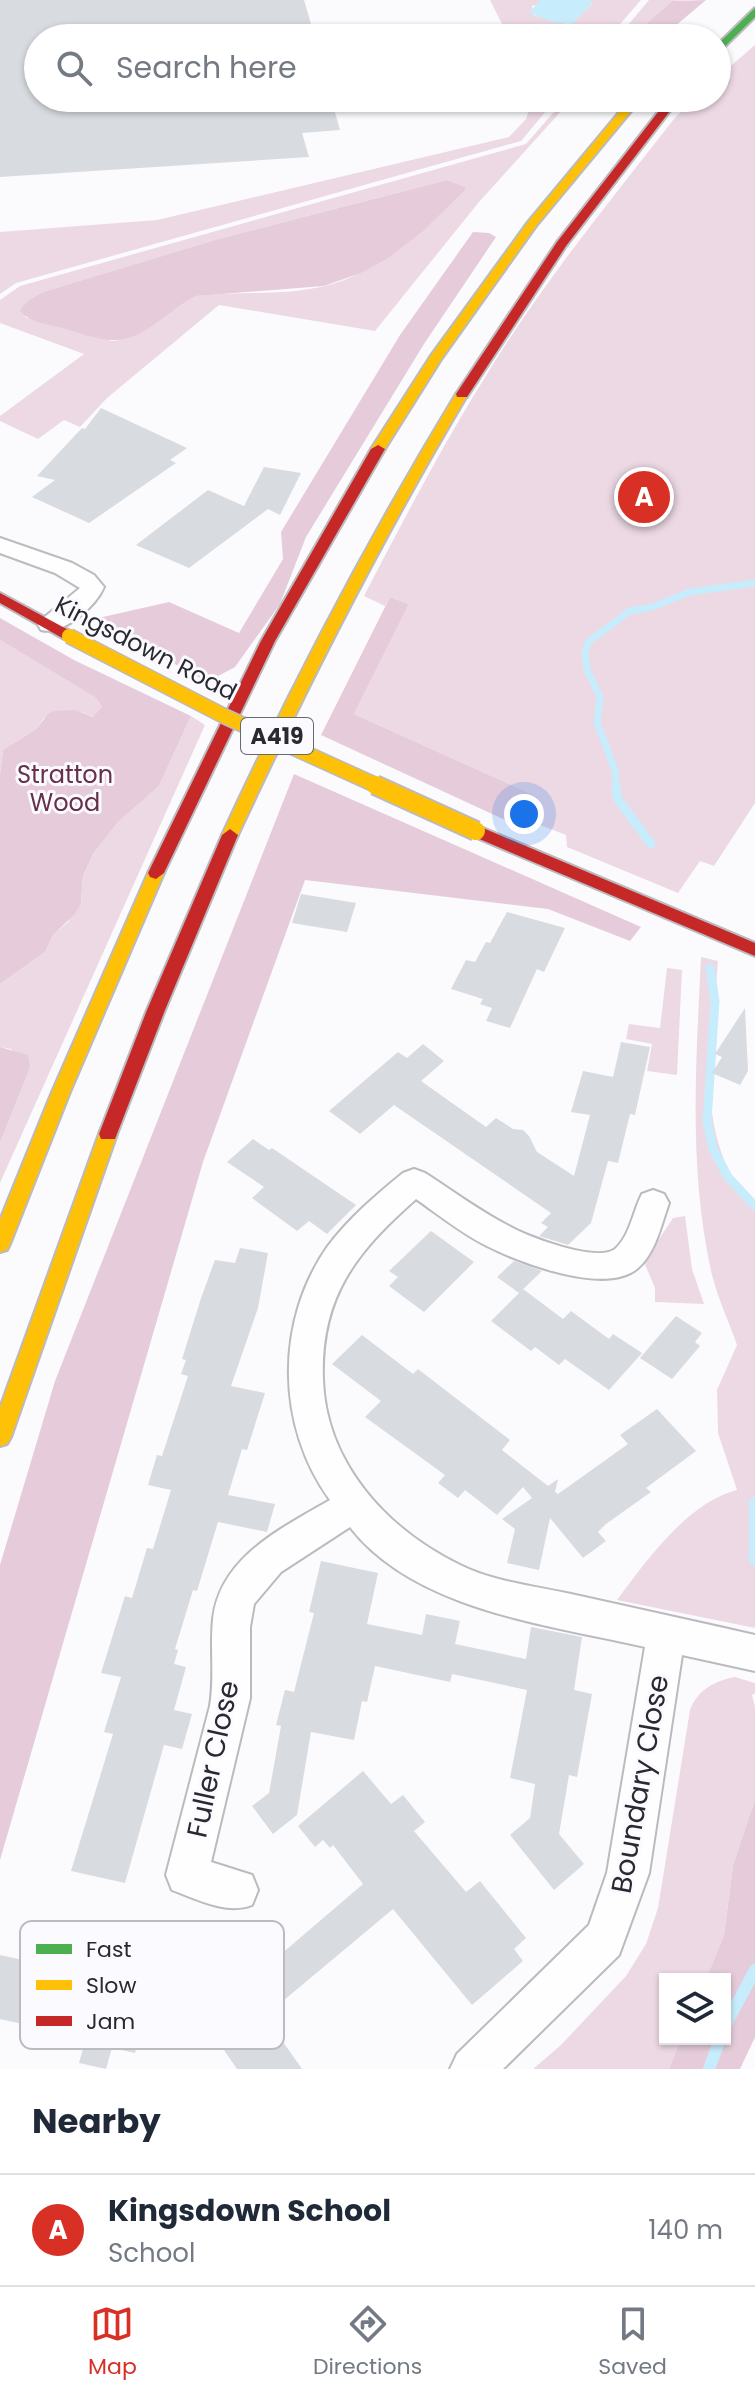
<!DOCTYPE html>
<style>
:root{--surface:#fff;--page:#f6f6f7;--text:#1f2937;--muted:#747a83;--line:#e0e1e3;--accent:#d93025}
body{margin:0;font-family:Poppins,sans-serif;background:var(--page);color:var(--text)}
.controls{position:absolute;right:24px;bottom:24px;display:grid;overflow:hidden;border-radius:0px;box-shadow:0 2px 6px #0004}
.controls button{width:72px;height:72px;display:grid;place-items:center;padding:0;border:0;border-bottom:2px solid var(--line);background:var(--surface);color:var(--text);font:40px sans-serif}
.you{position:absolute;left:524px;top:814px;width:28px;height:28px;margin:-20px;border:6px solid #fff;border-radius:50%;background:#1a73e8;box-shadow:0 0 0 12px #1a73e833}
.badge{display:grid;place-items:center;width:52px;height:52px;border-radius:50%;background:var(--accent);color:#fff;font-size:26px;font-weight:700}
.pin{position:absolute;translate:-50% -50%;border:4px solid #fff;box-shadow:0 2px 8px #0006}
.list{margin:0;padding:0;list-style:none}
h2{display:flex;justify-content:space-between;align-items:center;height:104px;margin:0;padding:0 32px;font-size:34px}
h2 small{font-size:26px;font-weight:400;color:var(--muted)}
.list li{display:grid;grid-template-columns:52px 1fr auto;gap:24px;align-items:center;box-sizing:border-box;height:112px;padding:0 32px;border-top:2px solid var(--line)}
.list b{display:block;font-size:30px;white-space:nowrap}
.list p{margin:0;font-size:26px;white-space:nowrap;color:var(--muted)}
.list em{font-size:26px;font-style:normal;color:var(--muted)}
.icon{flex:none;width:44px;height:44px;fill:none;stroke:currentColor;stroke-width:2;stroke-linecap:round;stroke-linejoin:round}
.map{position:relative;flex:none;width:755px;height:2069px;overflow:hidden}
.search{position:absolute;background:var(--surface);box-shadow:0 2px 6px #0004;left:24px;right:24px;top:24px;height:88px;display:flex;align-items:center;gap:20px;box-sizing:border-box;padding:0 28px;border-radius:44px;color:var(--muted);font-size:30px}
.sheet{height:216px;background:var(--surface)}
nav{display:flex;justify-content:space-around;align-items:center;box-sizing:border-box;height:112px;border-top:2px solid var(--line);background:var(--surface);font-size:22px;color:var(--muted)}
nav a{display:grid;justify-items:center;gap:4px}
nav .on{color:var(--accent)}
.map>svg:first-child{display:block}
</style>
<div class="map">
<svg width="755" height="2069" viewBox="0 0 755 2069">
<rect width="100%" height="100%" fill="#fbfbfe"/>
<!-- green -->
<g fill="#edd9e4" fill-rule="evenodd">
<polygon points="490,0 540,0 540,4 532,6 533,15 568,24 572,23 592,4 590,0 641,0 608,38 509,38"/>
<polygon points="649,0 688,0 672,1 630,38 617,38"/>
<path d="M 755,45 L 755,803 L 714,866 L 700,861 L 678,893 L 567,847 L 566,835 L 540,825 L 538,797 L 354,714 L 409,604 L 390,597 L 385,606 L 364,596 C 406,515 448,435 497,358 C 550,274 613,197 674,119 L 694,98 L 717,98 L 717,78 Z"/>
<polygon points="533,98 557,98 521,141 16,283 0,294 0,232 157,220 509,137 526,119"/>
<path d="M 566,98 L 573,98 L 479,202 L 375,331 L 219,305 L 107,398 L 80,427 L 64,420 L 38,439 L 0,421 L 0,416 L 84,354 L 0,323 L 0,300 L 20,286 L 526,144 ZM 447,180 L 465,187 C 423,226 383,272 325,286 C 284,296 238,291 196,296 C 167,309 145,338 112,341 L 25,317 L 46,291 L 218,239 Z"/>
<polygon points="0,640 96,698 102,707 94,717 81,712 44,718 36,729 3,750 0,774"/>
<polygon points="191,716 205,725 0,1183 0,1143 30,1068 11,1049 0,1047 0,984 45,952 53,935 68,922 81,903 83,876 93,854 118,822 159,786"/>
<path d="M 701,957 L 718,961 C 713,1030 697,1108 730,1173 C 736,1185 747,1197 755,1208 L 755,1628 L 617,1600 C 646,1561 688,1502 737,1490 L 718,1433 L 717,1390 L 737,1345 C 729,1322 718,1299 712,1275 C 688,1170 696,1063 701,957 Z"/>
<polygon points="667,968 682,970 677,1075 647,1071 652,1044 626,1039 629,1024 660,1028"/>
<polygon points="685,1216 692,1269 704,1304 655,1302 655,1288 644,1262 673,1218"/>
<path d="M 735,1677 L 755,1683 L 755,1693 L 752,1695 L 755,1707 L 755,1799 L 733,1865 L 724,1935 L 706,1979 L 665,1979 L 665,2039 L 681,2039 L 669,2069 L 533,2069 L 561,2045 L 626,1976 L 646,1944 L 658,1908 L 690,1710 C 698,1690 714,1681 735,1677 Z"/>
</g>
<!-- forest -->
<g fill="#e6ccda">
<polygon points="706,0 661,38 651,38 653,35 647,38 630,38 672,1"/>
<path d="M 447,180 L 465,187 L 465,190 L 423,231 L 388,258 L 361,273 L 324,286 L 196,296 C 170,308 144,341 114,340 C 97,340 77,332 59,327 C 46,324 28,322 20,310 L 29,300 L 46,291 L 218,239 Z"/>
<polygon points="473,232 489,233 496,237 424,344 306,537 280,604 235,667 207,682 94,619 169,602 239,633 283,559 281,532 400,335"/>
<polygon points="390,597 409,604 354,714 538,797 540,825 518,826 321,735"/>
<polygon points="0,618 74,660 191,716 159,786 118,822 93,854 83,876 81,903 75,914 53,935 45,952 0,984 0,774 3,750 36,729 49,713 55,711 75,710 93,717 102,707 96,698 0,640"/>
<polygon points="294,774 641,927 630,941 548,909 305,880 203,1162 0,1860 0,1565 55,1381"/>
<polygon points="0,1047 28,1055 30,1068 0,1143"/>
<polygon points="755,1799 755,2037 740,2069 669,2069 681,2039 725,2039 725,1979 706,1979 724,1935 733,1865"/>
</g>
<!-- water -->
<polygon fill="#c7ecfb" points="540,0 590,0 592,4 572,24 553,22 529,13"/>
<g fill="none" stroke-linecap="round" stroke-linejoin="round">
<!-- stream-far2 -->
<polyline stroke="#c7ecfb" stroke-width="7" points="616,787 615,770 597,723 600,697 587,670 585,653 588,642 630,611 652,607 690,592 755,583"/>
<!-- stream-far1 -->
<g stroke="#c7ecfb" stroke-width="9">
<polyline points="616,785 617,798 651,844"/>
<polyline points="710,968 715,1001 707,1121 713,1149 728,1177 755,1206"/>
</g>
<!-- stream -->
<g stroke="#c7ecfb" stroke-width="12">
<polyline points="755,1503 755,1560"/>
<polyline points="725,2026 755,1970"/>
<polyline points="709,2069 720,2039"/>
</g>
</g>
<!-- building -->
<g fill="#d8dbe0">
<polygon points="0,0 304,0 315,38 38,38 38,98 331,98 340,130 302,133 309,157 0,177"/>
<polygon points="101,408 187,448 170,460 176,463 89,523 32,497 55,480 37,476 82,428 85,429"/>
<polygon points="264,467 301,473 280,515 268,509 189,568 136,545 208,490 244,506"/>
<polygon points="301,894 356,903 347,932 292,923"/>
<polygon points="507,912 565,928 544,972 537,969 510,1028 486,1021 492,1008 480,1004 483,999 451,989 466,960 475,962 486,942 490,943"/>
<polygon points="745,1008 748,1071 740,1085 712,1073 722,1057 715,1054"/>
<polygon points="621,1042 650,1047 635,1115 630,1114 618,1163 608,1161 591,1223 568,1245 539,1236 548,1227 541,1223 551,1213 394,1105 360,1134 329,1111 398,1052 407,1058 423,1044 444,1061 421,1081 486,1127 496,1118 513,1129 523,1130 529,1136 537,1152 574,1176 590,1115 571,1112 583,1071 613,1077"/>
<polygon points="253,1139 269,1150 272,1148 356,1205 327,1234 309,1221 297,1231 252,1198 264,1187 227,1162"/>
<polygon points="431,1231 474,1262 424,1312 389,1286 398,1277 389,1271"/>
<polygon points="240,1248 268,1253 258,1308 231,1386 265,1393 247,1450 242,1449 228,1495 275,1504 267,1532 218,1522 197,1591 193,1590 175,1649 178,1650 174,1664 186,1667 174,1710 192,1714 182,1749 164,1745 125,1883 71,1871 113,1734 104,1732 121,1677 101,1673 125,1596 132,1598 147,1548 153,1549 171,1490 148,1485 157,1455 162,1456 188,1376 181,1374 186,1360 182,1359 201,1298 215,1260 235,1263"/>
<polygon points="514,1261 542,1271 519,1293 497,1277"/>
<polygon points="523,1289 563,1319 571,1311 609,1339 613,1334 642,1353 609,1390 565,1359 559,1365 535,1347 531,1351 491,1321"/>
<polygon points="676,1316 702,1333 695,1342 700,1346 672,1379 640,1358"/>
<polygon points="362,1335 413,1374 418,1369 510,1440 502,1450 548,1486 558,1479 555,1492 558,1494 628,1444 620,1435 657,1409 696,1451 646,1488 651,1492 606,1524 598,1532 606,1541 583,1558 550,1518 539,1570 507,1563 515,1529 502,1519 532,1498 523,1487 497,1515 465,1490 458,1498 438,1483 445,1475 365,1417 381,1401 332,1364"/>
<polygon points="321,1561 378,1573 367,1624 422,1635 426,1614 460,1621 455,1644 526,1659 531,1627 582,1637 574,1690 592,1694 577,1777 569,1775 559,1834 584,1864 554,1890 510,1835 530,1818 535,1784 510,1778 527,1690 452,1674 450,1682 375,1666 367,1702 362,1701 354,1740 311,1732 297,1815 273,1834 252,1806 269,1793 281,1726 276,1725 285,1690 294,1692 314,1613 309,1612"/>
<polygon points="363,1771 391,1804 403,1795 425,1822 414,1831 466,1892 480,1881 526,1938 514,1949 523,1961 472,2005 393,1909 265,2016 302,2069 237,2069 208,2027 224,2031 184,1972 232,1934 259,1973 363,1884 333,1845 330,1848 323,1840 315,1847 298,1826"/>
<polygon points="0,1955 133,1984 126,2009 146,2014 135,2053 112,2048 106,2069 79,2063 86,2038 0,2019"/>
</g>
<g fill="none" stroke-linecap="round" stroke-linejoin="round">
<defs>
<g id="street">
<path d="M 0,538 L 72,563 L 94,575 L 104,587 C 96,606 63,636 41,630 L 38,625 L 41,620 L 80,588 L 55,573 L 0,553 Z"/>
<path d="M 414,1169 L 425,1173 C 453,1191 480,1211 509,1226 C 528,1237 597,1263 615,1249 C 630,1236 633,1211 642,1194 L 653,1190 L 664,1194 L 669,1203 C 661,1225 656,1252 638,1268 C 606,1296 521,1263 487,1246 C 462,1234 439,1215 416,1199 C 356,1252 320,1297 323,1380 C 326,1464 388,1530 460,1565 C 494,1582 535,1586 571,1594 C 633,1608 694,1621 755,1635 L 755,1671 L 682,1655 L 649,1873 L 619,1955 L 503,2069 L 450,2069 L 457,2054 L 589,1925 L 607,1873 L 645,1647 C 549,1625 414,1610 350,1527 L 281,1572 L 254,1604 L 250,1627 L 250,1698 L 211,1862 L 252,1875 L 258,1890 L 252,1905 C 227,1915 196,1899 172,1890 L 166,1875 L 210,1706 C 215,1677 210,1648 213,1619 C 220,1557 282,1528 330,1500 C 276,1426 275,1321 328,1246 C 349,1218 376,1195 403,1173 Z"/>
</g>
<polygon id="fast" points="755,8 755,17 717,54 717,45"/>
<g id="slow">
<polygon points="631,98 642,98 536,226 442,358 383,452 373,452 371,449 430,357 528,222"/>
<path d="M 462,390 L 468,394 C 383,537 308,684 238,835 L 236,839 L 224,839 L 222,835 C 292,684 369,537 456,394 Z"/>
<polygon points="156,867 164,873 70,1092 10,1244 7,1250 0,1252 0,1220 52,1092 148,873"/>
<polygon points="108,1127 115,1129 117,1134 11,1437 7,1444 0,1446 0,1408 99,1134 101,1129"/>
</g>
<g id="jam">
<polygon points="669,98 680,98 566,246 467,397 457,397 456,394 557,242"/>
<polygon points="378,445 385,449 275,641 164,873 156,879 150,877 148,873 261,641 371,449"/>
<polygon points="0,593 74,633 76,636 74,639 64,639 0,603"/>
<polygon points="476,825 755,943 755,956 470,835 468,831"/>
<polygon points="230,829 238,835 165,1010 117,1134 115,1139 101,1139 99,1134 147,1010 222,835"/>
</g>
</defs>
<!-- street casing -->
<use href="#street" stroke="#bbbabf" stroke-width="4"/>
<!-- fast casing -->
<use href="#fast" stroke="#bbbabf" stroke-width="4"/>
<!-- slow casing -->
<use href="#slow" stroke="#bbbabf" stroke-width="4"/>
<!-- jam casing -->
<use href="#jam" stroke="#bbbabf" stroke-width="4"/>
<!-- street -->
<use href="#street" fill="#fefeff" fill-rule="evenodd"/>
<!-- fast -->
<use href="#fast" fill="#4caf50" fill-rule="evenodd"/>
<!-- slow -->
<use href="#slow" fill="#ffc107" fill-rule="evenodd"/>
<!-- jam -->
<use href="#jam" fill="#c62828" fill-rule="evenodd"/>
<defs>
<polyline id="slow-bridge-far1" points="69,636 226,717 380,787"/>
<polyline id="slow-bridge" points="375,785 476,831"/>
</defs>
<!-- slow-bridge-far1 casing -->
<use href="#slow-bridge-far1" stroke="#bbbabf" stroke-width="17" stroke-linecap="butt"/>
<!-- slow-bridge casing -->
<use href="#slow-bridge" stroke="#bbbabf" stroke-width="22" stroke-linecap="butt"/>
<!-- slow-bridge-far1 -->
<use href="#slow-bridge-far1" stroke="#ffc107" stroke-width="14"/>
<!-- slow-bridge -->
<use href="#slow-bridge" stroke="#ffc107" stroke-width="18"/>
</g>
<g text-anchor="middle" dominant-baseline="central" stroke-width="6" stroke-linejoin="round" paint-order="stroke">
<!-- shield labels -->
<rect fill="#fafaff" stroke="#68686f" stroke-width="2" x="241" y="718" width="72" height="36" rx="6"/>
<g font-size="22" font-weight="bold" fill="#292931">
<text x="277" y="736">A419</text>
</g>
<!-- street labels -->
<g font-size="24" fill="#292931" stroke="#fafaff">
<text transform="translate(146 648) rotate(27)">Kingsdown Road</text>
</g>
<!-- park labels -->
<g font-size="24" fill="#672f4d" stroke="#fafaff">
<text x="65" y="774">Stratton<tspan x="65" dy="28">Wood</tspan></text>
</g>
<!-- near-street labels -->
<g font-size="28" fill="#292931" stroke="#fafaff">
<text transform="translate(213 1759) rotate(-78)">Fuller Close</text>
<text transform="translate(640 1784) rotate(-80)">Boundary Close</text>
</g>
</g>
<!-- legend -->
<rect x="20" y="1921" width="264" height="128" rx="12" fill="#fafaff" stroke="#bbbbc1" stroke-width="2"/>
<rect x="36" y="1944" width="36" height="10" fill="#4caf50"/>
<rect x="36" y="1980" width="36" height="10" fill="#ffc107"/>
<rect x="36" y="2016" width="36" height="10" fill="#c62828"/>
<g font-size="22" fill="#292931">
<text x="86" y="1957">Fast</text>
<text x="86" y="1993">Slow</text>
<text x="86" y="2029">Jam</text>
</g>
</svg>
<div class="controls">
<button><svg class="icon" aria-label="layers" viewBox="0 0 24 24"><path d="M12 4l9 5-9 5-9-5zM3 14l9 5 9-5"/></svg></button>
</div>
<div class="you"></div>
<div class="pin badge" style="left:644px;top:497px">A</div>
<div class="search"><svg class="icon" aria-label="search" viewBox="0 0 24 24"><circle cx="10" cy="10" r="6"/><path d="M15 15l6 6"/></svg>Search here</div>
</div>
<section class="sheet">
<h2>Nearby<small></small></h2>
<ul class="list">
<li><span class="badge">A</span><div><b>Kingsdown School</b><p>School</p></div><em>140 m</em></li>
</ul>
</section>
<nav>
<a class="on"><svg class="icon" aria-label="map" viewBox="0 0 24 24"><path d="M3 6l6-2 6 2 6-2v14l-6 2-6-2-6 2zM9 4v14M15 6v14"/></svg>Map</a>
<a><svg class="icon" aria-label="directions" viewBox="0 0 24 24"><path d="M12 3l9 9-9 9-9-9zM9 14v-3h6M13 9l2 2-2 2"/></svg>Directions</a>
<a><svg class="icon" aria-label="saved" viewBox="0 0 24 24"><path d="M7 4h10v16l-5-4-5 4z"/></svg>Saved</a>
</nav>
